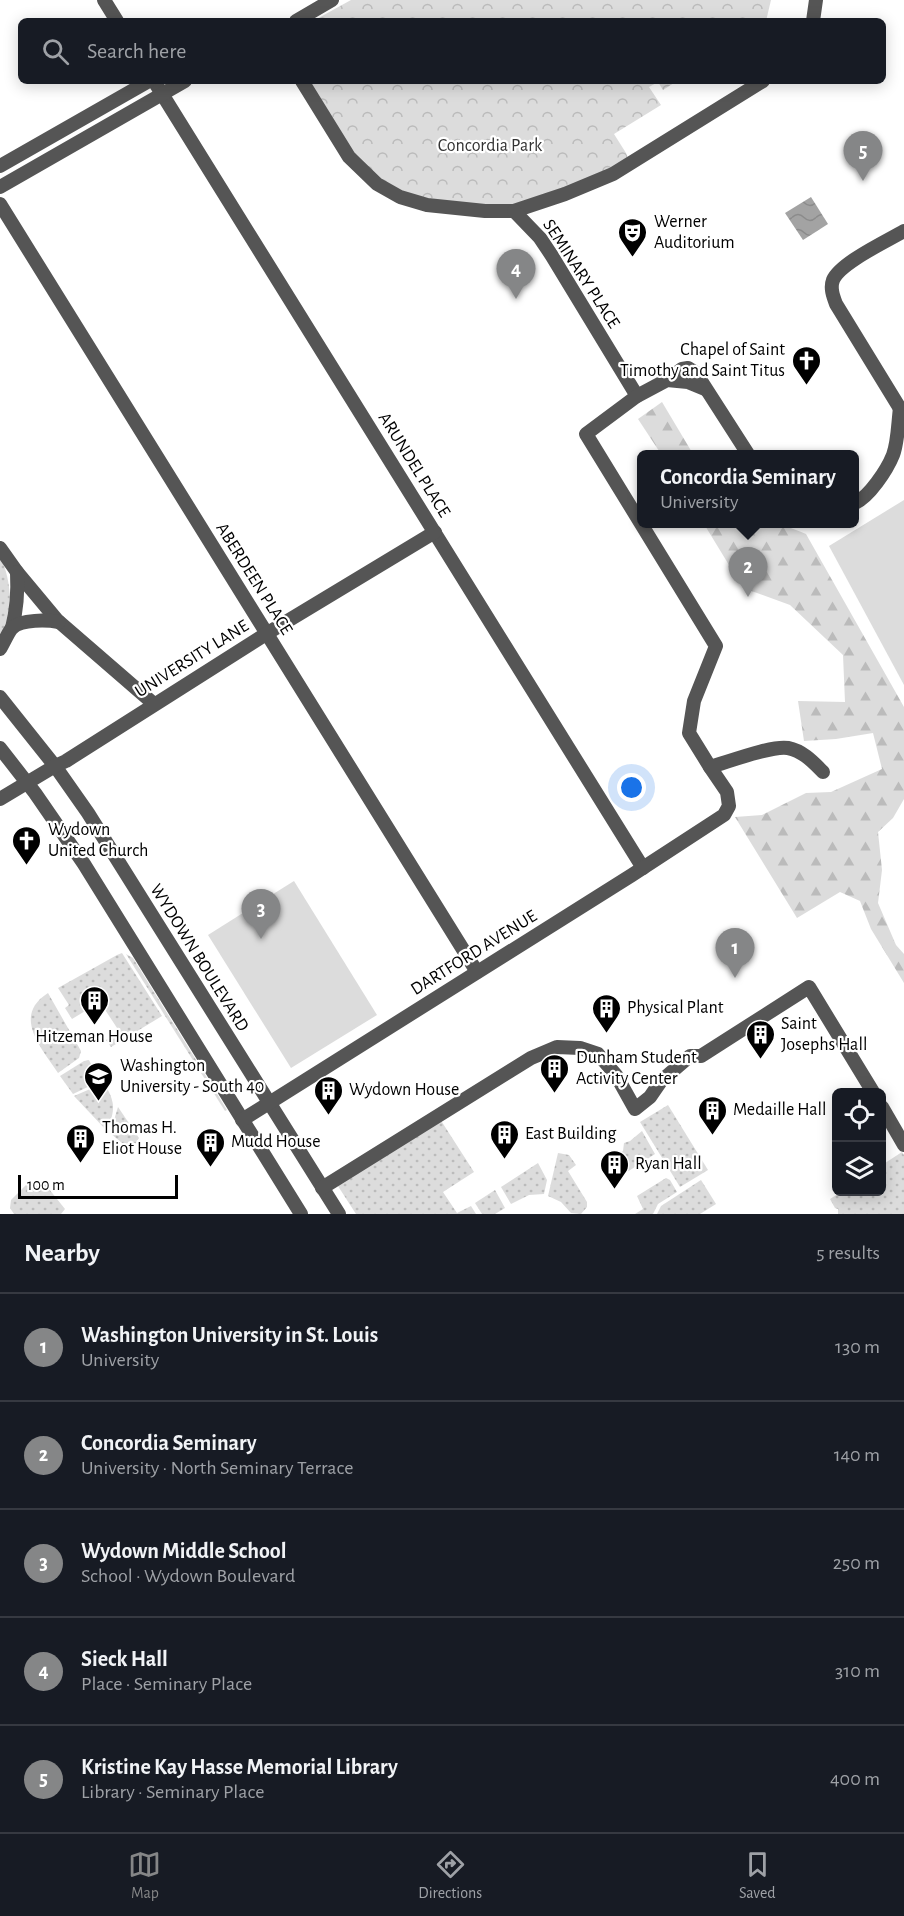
<!DOCTYPE html>
<meta charset="utf-8">
<style>
:root{--surface:#171b24;--page:#20242c;--text:#f1f3f6;--muted:#9ea1a6;--line:#363941;--accent:#858687}
body{margin:0;font-family:"Alegreya Sans",sans-serif;background:var(--page);color:var(--text)}
.controls{position:absolute;right:18px;bottom:18px;display:grid;overflow:hidden;border-radius:9px;box-shadow:0 3px 15px #0003}
.controls button{width:54px;height:54px;display:grid;place-items:center;padding:0;border:0;border-bottom:2px solid var(--line);background:var(--surface);color:var(--text);font:30px sans-serif}
.scale{position:absolute;left:18px;bottom:15px;width:160px;box-sizing:border-box;padding-left:6px;border:3px solid #000;border-top:0;font-size:16px;line-height:21px;white-space:nowrap;color:#000;-webkit-text-stroke:4px #fff;paint-order:stroke}
.you{position:absolute;left:632px;top:788px;width:21px;height:21px;margin:-15px;border:4px solid #fff;border-radius:50%;background:#1a73e8;box-shadow:0 0 0 9px #1a73e833}
.badge{display:grid;place-items:center;width:39px;height:39px;border-radius:50%;background:var(--accent);color:#fff;font-size:20px;font-weight:700}
.pin{position:absolute;translate:-50% -50px;filter:drop-shadow(0 2px 3px #0008)}
.pin::after{content:'';position:absolute;top:32px;width:21px;height:18px;background:inherit;clip-path:polygon(0 0,100% 0,50% 100%)}
.popup{position:absolute;left:637px;top:450px;width:222px;height:78px;box-sizing:border-box;display:grid;place-content:center;border-radius:9px;background:var(--surface);filter:drop-shadow(0 2px 4px #0005);font-size:20px;white-space:nowrap;color:var(--muted)}
.popup b{font-size:22px;color:var(--text)}
.popup::after{content:'';position:absolute;left:50%;top:100%;margin-left:-12px;border:12px solid transparent;border-top-color:var(--surface)}
.list{margin:0;padding:0;list-style:none}
h2{display:flex;justify-content:space-between;align-items:center;height:78px;margin:0;padding:0 24px;font-size:26px}
h2 small{font-size:20px;font-weight:400;color:var(--muted)}
.list li{display:grid;grid-template-columns:39px 1fr auto;gap:18px;align-items:center;box-sizing:border-box;height:108px;padding:0 24px;border-top:2px solid var(--line)}
.list b{display:block;font-size:22px;white-space:nowrap}
.list p{margin:0;font-size:20px;white-space:nowrap;color:var(--muted)}
.list em{font-size:20px;font-style:normal;color:var(--muted)}
.icon{flex:none;width:33px;height:33px;fill:none;stroke:currentColor;stroke-width:2;stroke-linecap:round;stroke-linejoin:round}
.map{position:relative;flex:none;width:904px;height:1214px;overflow:hidden}
.search{position:absolute;background:var(--surface);box-shadow:0 3px 15px #0003;left:18px;right:18px;top:18px;height:66px;display:flex;align-items:center;gap:15px;box-sizing:border-box;padding:0 21px;border-radius:9px;color:var(--muted);font-size:22px}
.sheet{height:618px;background:var(--surface)}
nav{display:flex;justify-content:space-around;align-items:center;box-sizing:border-box;height:84px;border-top:2px solid var(--line);background:var(--surface);font-size:16px;color:var(--muted)}
nav a{display:grid;justify-items:center;gap:3px}
nav .on{color:var(--accent)}
.map>svg:first-child{display:block}
</style>
<div class="map">
<svg width="904" height="1214" viewBox="0 0 904 1214">
<defs>
<pattern id="grass-dots" width="8" height="8" patternUnits="userSpaceOnUse" patternTransform="scale(1.5)"><rect width="8" height="8" fill="#dcdcdc"/><path d="M2 2h.1M6 6h.1" fill="none" stroke="#bbb" stroke-width="1.8" stroke-linecap="round"/></pattern>
<pattern id="forest-firs" width="22" height="20" patternUnits="userSpaceOnUse" patternTransform="scale(1.5)"><rect width="22" height="20" fill="#dcdcdc"/><path d="M5 1l3.5 6h-7zM16 11l3.5 6h-7z" fill="#bbb"/></pattern>
<pattern id="park-crowns" width="20" height="18" patternUnits="userSpaceOnUse" patternTransform="scale(1.5)"><rect width="20" height="18" fill="#dcdcdc"/><path d="M2 6a3 3 0 1 1 6 0M12 15a3 3 0 1 1 6 0" fill="none" stroke="#bbb"/></pattern>
<pattern id="water-waves" width="16" height="10" patternUnits="userSpaceOnUse" patternTransform="scale(1.5)"><rect width="16" height="10" fill="#a3a3a3"/><path d="M0 5q4-4 8 0t8 0" fill="none" stroke="#8b8b8b"/></pattern>
</defs>
<rect width="100%" height="100%" fill="#fff"/>
<!-- grass -->
<g fill="url(#grass-dots)">
<path d="M 0,556 C 12,581 14,614 0,639 Z"/>
<polygon points="122,953 162,1016 111,1047 106,1040 119,1031 100,1002 72,1019 65,1008 69,1005 58,988 117,955"/>
<polygon points="126,954 133,958 227,1110 225,1111"/>
<path d="M 48,993 L 81,1051 L 79,1058 L 58,1073 C 41,1047 12,1016 48,993 Z"/>
<polygon points="89,1060 95,1072 101,1072 103,1077 94,1084 73,1094 60,1076 84,1061"/>
<path d="M 104,1083 C 116,1103 115,1110 107,1131 L 74,1096 Z"/>
<polygon points="668,1105 708,1170 680,1187 640,1122"/>
<polygon points="118,1107 139,1138 136,1143 128,1148 110,1133"/>
<polygon points="440,1119 474,1172 443,1192 457,1213 471,1206 476,1214 356,1214 336,1183"/>
<polygon points="642,1131 655,1154 624,1174 621,1171 613,1177 610,1160 623,1151 624,1143 630,1141"/>
<polygon points="902,1152 904,1155 904,1214 838,1214 838,1209 835,1208 830,1199 841,1192 882,1192 882,1165"/>
<polygon points="558,1153 569,1155 576,1165 568,1171 587,1202 587,1207 581,1214 571,1213 561,1202 548,1196"/>
<polygon points="538,1163 547,1180 544,1194 529,1195 511,1204 501,1187"/>
<polygon points="666,1178 670,1180 677,1192 658,1204 653,1214 635,1214 643,1209 637,1196"/>
<polygon points="701,1180 716,1204 700,1214 657,1214 661,1206"/>
<polygon points="27,1184 36,1186 45,1184 65,1209 61,1214 14,1214 10,1208 11,1200"/>
<polygon points="495,1190 505,1208 495,1214 482,1214 475,1203"/>
</g>
<!-- forest -->
<g fill="url(#forest-firs)">
<polygon points="662,402 693,454 661,454 638,419"/>
<path d="M 704,524 L 734,524 L 738,529 C 762,517 783,524 806,534 L 904,707 L 904,799 L 893,818 L 878,832 L 882,870 L 878,903 L 896,945 L 904,954 L 904,983 L 871,929 L 860,901 L 840,892 L 797,918 L 735,817 L 762,815 L 806,793 L 831,792 L 882,769 L 873,733 L 836,739 L 804,741 L 798,701 L 845,702 L 843,655 L 790,605 L 743,588 Z"/>
</g>
<!-- park -->
<g fill="url(#park-crowns)">
<polygon points="351,0 771,0 766,21 313,21"/>
<polygon points="303,81 677,81 663,90 658,82 649,87 661,105 614,134 626,153 630,163 526,206 427,205 360,170"/>
</g>
<!-- pitch -->
<g fill="#dcdcdc">
<polygon points="904,500 904,685 829,546"/>
<polygon points="294,881 377,1015 291,1068 208,935"/>
</g>
<!-- water -->
<polygon fill="url(#water-waves)" points="811,197 828,224 803,240 785,213"/>
<g fill="none" stroke-linecap="round" stroke-linejoin="round">
<!-- minor -->
<g stroke="#555" stroke-width="14">
<polyline points="104,0 117,21"/>
<polyline points="296,21 332,0"/>
<polyline points="813,21 816,0"/>
<polyline points="154,81 643,868"/>
<polyline points="302,81 349,157 377,184 400,197 427,205 485,211 514,211 565,194 613,174 763,81"/>
<polyline points="0,166 149,81"/>
<polyline points="0,187 185,81"/>
<polyline points="0,204 477,972"/>
<polyline points="514,211 540,238 552,256 637,396"/>
<path d="M 904,231 C 887,241 840,263 833,280 C 830,288 833,296 836,304 L 904,415"/>
<polyline points="667,380 682,369 688,368 696,373 748,454"/>
<polyline points="705,389 688,382 667,380 637,396 586,434 716,646 694,701 689,733 710,767"/>
<path d="M 855,503 C 869,497 887,470 893,455 C 898,442 898,423 900,408"/>
<polyline points="0,548 17,572 57,620 154,704"/>
<path d="M 12,628 C 17,609 18,591 17,572"/>
<path d="M 0,649 C 3,644 9,631 12,628 C 22,619 47,620 59,622"/>
<polyline points="0,697 55,766 88,813 339,1214"/>
<polyline points="0,748 35,793 84,864 301,1214"/>
<polyline points="0,799 55,766 66,761 266,634 435,532"/>
<polyline points="882,1107 904,1145"/>
<path d="M 242,1120 L 632,875 L 724,815 L 729,806 L 727,792 L 710,767 C 728,762 772,745 788,748 C 803,751 813,762 823,772"/>
<polyline points="322,1188 531,1058 557,1047 580,1048 598,1054 616,1075 635,1109 650,1097 661,1081 690,1056 701,1056 809,987 873,1092"/>
</g>
</g>
<!-- icons -->
<defs>
<symbol id="theatre-pin" viewBox="-11 -11 22 30"><path d="M0 17L-7.5 6A9.5 9.5 0 1 1 7.5 6Z" fill="#000" stroke="#fff"/><path d="M-5-5.5Q0-4 5-5.5V0Q5 5 0 6Q-5 5-5 0ZM-3.3-2.5H-1v1.5H-3.3ZM1-2.5H3.3v1.5H1ZM-2.8 1Q0 5.5 2.8 1Z" fill="#fff"/></symbol>
<symbol id="church-pin" viewBox="-11 -11 22 30"><path d="M0 17L-7.5 6A9.5 9.5 0 1 1 7.5 6Z" fill="#000" stroke="#fff"/><path d="M-1.2-6h2.4v3.5h3.3v2.4h-3.3V6h-2.4V-.1h-3.3v-2.4h3.3Z" fill="#fff"/></symbol>
<symbol id="building-pin" viewBox="-11 -11 22 30"><path d="M0 17L-7.5 6A9.5 9.5 0 1 1 7.5 6Z" fill="#000" stroke="#fff"/><path d="M-4-6H4V6H1V3H-1V6H-4ZM-2.5-4.3h1.7v1.8h-1.7ZM.8-4.3h1.7v1.8H.8ZM-2.5-1h1.7V.8h-1.7ZM.8-1h1.7V.8H.8Z" fill="#fff"/></symbol>
<symbol id="university-pin" viewBox="-11 -11 22 30"><path d="M0 17L-7.5 6A9.5 9.5 0 1 1 7.5 6Z" fill="#000" stroke="#fff"/><path d="M0-5L7-2L0 1L-7-2ZM-4 1L0 2.5L4 1V4Q0 6-4 4Z" fill="#fff"/></symbol>
</defs>
<g fill-rule="evenodd">
<use href="#theatre-pin" x="616" y="216" width="33" height="45"/>
<use href="#church-pin" x="790" y="344" width="33" height="45"/>
<use href="#church-pin" x="10" y="824" width="33" height="45"/>
<use href="#building-pin" x="78" y="984" width="33" height="45"/>
<use href="#building-pin" x="590" y="992" width="33" height="45"/>
<use href="#building-pin" x="744" y="1018" width="33" height="45"/>
<use href="#building-pin" x="538" y="1052" width="33" height="45"/>
<use href="#university-pin" x="82" y="1060" width="33" height="45"/>
<use href="#building-pin" x="312" y="1074" width="33" height="45"/>
<use href="#building-pin" x="696" y="1094" width="33" height="45"/>
<use href="#building-pin" x="488" y="1118" width="33" height="45"/>
<use href="#building-pin" x="64" y="1122" width="33" height="45"/>
<use href="#building-pin" x="194" y="1126" width="33" height="45"/>
<use href="#building-pin" x="598" y="1148" width="33" height="45"/>
</g>
<g text-anchor="middle" dominant-baseline="central" stroke-width="4.5" stroke-linejoin="round" paint-order="stroke">
<!-- park labels -->
<g font-size="18" fill="#333" stroke="#fff">
<text x="490" y="146">Concordia Park</text>
</g>
<!-- poi labels -->
<g font-size="18" fill="#000" stroke="#fff" text-anchor="start">
<text x="654" y="222">Werner<tspan x="654" dy="21">Auditorium</tspan></text>
<text x="785" y="350" text-anchor="end">Chapel of Saint<tspan x="785" dy="21">Timothy and Saint Titus</tspan></text>
<text x="48" y="830">Wydown<tspan x="48" dy="21">United Church</tspan></text>
<text x="627" y="1008">Physical Plant</text>
<text x="781" y="1024">Saint<tspan x="781" dy="21">Josephs Hall</tspan></text>
<text x="94" y="1037" text-anchor="middle">Hitzeman House</text>
<text x="576" y="1058">Dunham Student<tspan x="576" dy="21">Activity Center</tspan></text>
<text x="120" y="1066">Washington<tspan x="120" dy="21">University - South 40</tspan></text>
<text x="349" y="1090">Wydown House</text>
<text x="733" y="1110">Medaille Hall</text>
<text x="102" y="1128">Thomas H.<tspan x="102" dy="21">Eliot House</tspan></text>
<text x="525" y="1134">East Building</text>
<text x="231" y="1142">Mudd House</text>
<text x="635" y="1164">Ryan Hall</text>
</g>
<!-- street labels -->
<g font-size="18" fill="#000" stroke="#fff">
<text transform="translate(581 274) rotate(57)">SEMINARY PLACE</text>
<text transform="translate(414 465) rotate(58)">ARUNDEL PLACE</text>
<text transform="translate(254 579) rotate(58)">ABERDEEN PLACE</text>
<text transform="translate(192 659) rotate(-32)">UNIVERSITY LANE</text>
<text transform="translate(474 953) rotate(-32)">DARTFORD AVENUE</text>
<text transform="translate(199 958) rotate(58)">WYDOWN BOULEVARD</text>
</g>
</g>
</svg>
<div class="controls">
<button><svg class="icon" aria-label="locate" viewBox="0 0 24 24"><circle cx="12" cy="12" r="6"/><path d="M12 2v4M12 18v4M2 12h4M18 12h4"/></svg></button>
<button><svg class="icon" aria-label="layers" viewBox="0 0 24 24"><path d="M12 4l9 5-9 5-9-5zM3 14l9 5 9-5"/></svg></button>
</div>
<div class="scale">100 m</div>
<div class="you"></div>
<div class="pin badge" style="left:735px;top:978px">1</div>
<div class="pin badge" style="left:748px;top:597px">2</div>
<div class="popup"><b>Concordia Seminary</b>University</div>
<div class="pin badge" style="left:261px;top:939px">3</div>
<div class="pin badge" style="left:516px;top:299px">4</div>
<div class="pin badge" style="left:863px;top:181px">5</div>
<div class="search"><svg class="icon" aria-label="search" viewBox="0 0 24 24"><circle cx="10" cy="10" r="6"/><path d="M15 15l6 6"/></svg>Search here</div>
</div>
<section class="sheet">
<h2>Nearby<small>5 results</small></h2>
<ul class="list">
<li><span class="badge">1</span><div><b>Washington University in St. Louis</b><p>University</p></div><em>130 m</em></li>
<li><span class="badge">2</span><div><b>Concordia Seminary</b><p>University · North Seminary Terrace</p></div><em>140 m</em></li>
<li><span class="badge">3</span><div><b>Wydown Middle School</b><p>School · Wydown Boulevard</p></div><em>250 m</em></li>
<li><span class="badge">4</span><div><b>Sieck Hall</b><p>Place · Seminary Place</p></div><em>310 m</em></li>
<li><span class="badge">5</span><div><b>Kristine Kay Hasse Memorial Library</b><p>Library · Seminary Place</p></div><em>400 m</em></li>
</ul>
</section>
<nav>
<a class="on"><svg class="icon" aria-label="map" viewBox="0 0 24 24"><path d="M3 6l6-2 6 2 6-2v14l-6 2-6-2-6 2zM9 4v14M15 6v14"/></svg>Map</a>
<a><svg class="icon" aria-label="directions" viewBox="0 0 24 24"><path d="M12 3l9 9-9 9-9-9zM9 14v-3h6M13 9l2 2-2 2"/></svg>Directions</a>
<a><svg class="icon" aria-label="saved" viewBox="0 0 24 24"><path d="M7 4h10v16l-5-4-5 4z"/></svg>Saved</a>
</nav>
